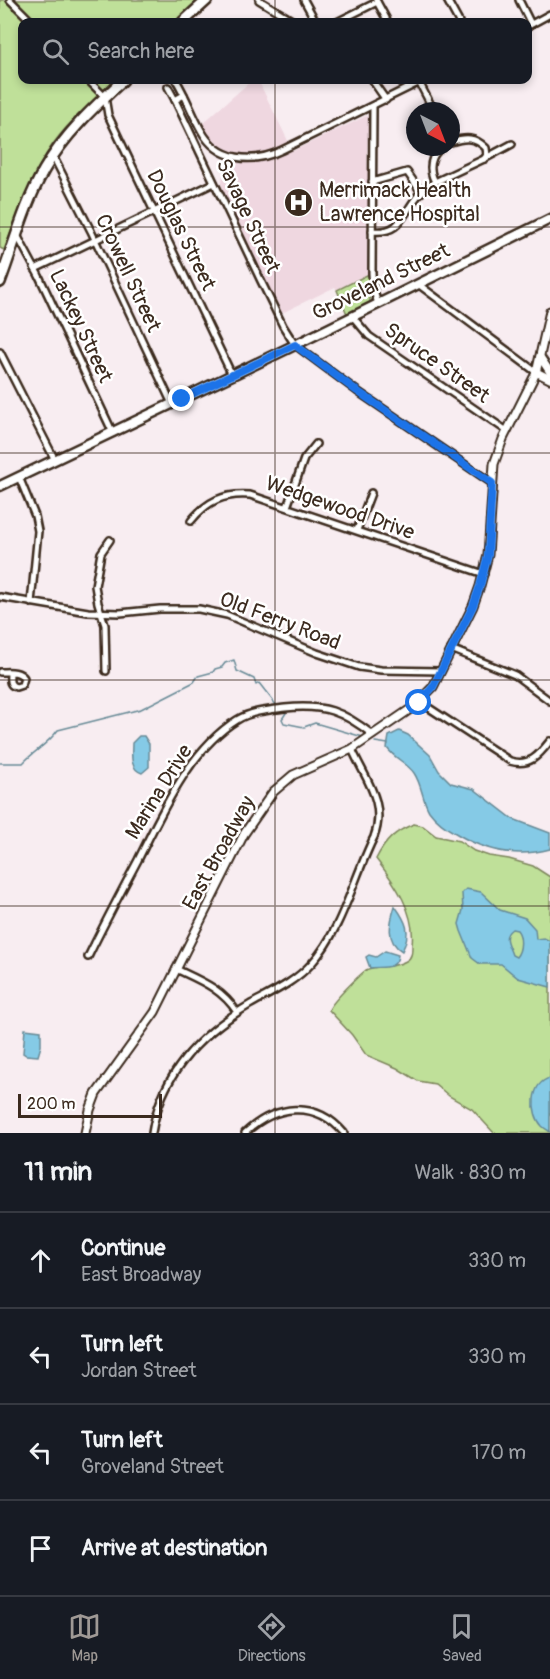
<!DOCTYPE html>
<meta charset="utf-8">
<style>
:root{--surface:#171b24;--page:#242831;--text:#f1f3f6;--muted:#9ea1a6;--line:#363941;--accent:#9f9995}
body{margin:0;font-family:Pangolin,sans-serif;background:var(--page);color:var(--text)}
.compass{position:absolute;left:406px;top:102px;width:54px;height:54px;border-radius:50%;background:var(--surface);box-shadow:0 3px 9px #0003;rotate:138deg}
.scale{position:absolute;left:18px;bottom:15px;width:144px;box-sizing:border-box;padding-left:6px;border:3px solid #3b2a1e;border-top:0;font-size:16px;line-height:21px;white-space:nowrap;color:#3b2a1e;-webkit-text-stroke:4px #fff;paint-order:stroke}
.stop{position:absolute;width:18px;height:18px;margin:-14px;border:4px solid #1a73e8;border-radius:50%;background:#fff}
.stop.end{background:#1a73e8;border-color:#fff;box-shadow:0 2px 6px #0008}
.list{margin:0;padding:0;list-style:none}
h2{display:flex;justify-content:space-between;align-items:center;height:78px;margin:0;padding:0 24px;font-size:26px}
h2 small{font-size:20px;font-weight:400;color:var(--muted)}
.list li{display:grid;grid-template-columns:39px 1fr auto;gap:18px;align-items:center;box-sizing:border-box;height:96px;padding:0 24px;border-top:2px solid var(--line)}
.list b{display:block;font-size:22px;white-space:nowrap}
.list p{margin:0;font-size:20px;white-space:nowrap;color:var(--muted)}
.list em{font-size:20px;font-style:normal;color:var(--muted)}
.icon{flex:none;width:33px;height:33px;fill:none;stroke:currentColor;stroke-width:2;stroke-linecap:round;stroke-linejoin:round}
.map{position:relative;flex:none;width:550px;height:1133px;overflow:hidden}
.search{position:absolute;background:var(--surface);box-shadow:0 3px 9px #0003;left:18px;right:18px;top:18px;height:66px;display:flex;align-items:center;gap:15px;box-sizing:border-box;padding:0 21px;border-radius:12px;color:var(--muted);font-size:22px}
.sheet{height:462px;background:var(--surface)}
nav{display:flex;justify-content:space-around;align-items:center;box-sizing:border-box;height:84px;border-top:2px solid var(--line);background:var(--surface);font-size:16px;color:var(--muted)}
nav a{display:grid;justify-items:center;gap:3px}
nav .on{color:var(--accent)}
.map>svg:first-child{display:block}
</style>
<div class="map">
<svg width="550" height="1133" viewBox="0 0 550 1133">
<rect width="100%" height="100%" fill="#f8edf1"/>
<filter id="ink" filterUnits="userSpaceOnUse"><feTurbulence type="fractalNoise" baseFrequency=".0167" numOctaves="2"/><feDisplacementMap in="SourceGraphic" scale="12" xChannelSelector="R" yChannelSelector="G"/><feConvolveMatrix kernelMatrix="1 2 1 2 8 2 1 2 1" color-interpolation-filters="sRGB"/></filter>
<g filter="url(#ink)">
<!-- built -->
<polygon fill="#efd7e0" points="252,80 258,80 293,151 366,116 369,118 367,152 370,215 369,274 337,290 335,287 282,313 221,189 226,151 208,135 202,124"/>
<!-- green -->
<g fill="#bfe099" stroke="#7d855c" stroke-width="1.5">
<path d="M 0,0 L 199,0 L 176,22 L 22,22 L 22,80 L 117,80 C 92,102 65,124 47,153 C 28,183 17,217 4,250 L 0,248 Z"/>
<polygon points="369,274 370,303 347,314 337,290"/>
<path d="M 414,824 L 423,826 L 436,836 L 459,841 L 474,851 L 489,856 L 509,859 L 533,866 L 550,877 L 550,1133 L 494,1133 L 472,1109 L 449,1096 L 435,1084 L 418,1081 L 397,1068 L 366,1055 L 352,1035 L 329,1010 C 331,1003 359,975 366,970 C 376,965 393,969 406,961 C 412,958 412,952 412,945 C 416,913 395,883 376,859 C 385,841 395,831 414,824 Z"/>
</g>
<!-- water -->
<g fill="#85cae6" stroke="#678a96" stroke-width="1.5" fill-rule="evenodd">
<path d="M 399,731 L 408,735 L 430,755 L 439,771 L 451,783 L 474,789 L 513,819 L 550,833 L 550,849 C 517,858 487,852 457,834 C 446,828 437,822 429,811 C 422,799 422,785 414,773 C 407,763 395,759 387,748 L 389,736 Z"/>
<path d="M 139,736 L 144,736 L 149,744 L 149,767 L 142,773 C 129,769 132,754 132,743 Z"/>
<path d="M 466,889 L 481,892 L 500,910 L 525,918 L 535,929 L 536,939 L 544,938 L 550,941 L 550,987 L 518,978 L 501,964 L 480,964 L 472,958 L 461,931 L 459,924 L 463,910 L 462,893 ZM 512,929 L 517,930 C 522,936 522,950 516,957 L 512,955 C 509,945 501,937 512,929 Z"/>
<path d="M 395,906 C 406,921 412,932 402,951 C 385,941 390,922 395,906 Z"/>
<path d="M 385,951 L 398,955 C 397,971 381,966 370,968 L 366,957 L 369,955 L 376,957 Z"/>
<polygon points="25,1029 41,1031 41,1046 38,1056 26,1055 23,1053"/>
<path d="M 550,1078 L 550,1132 C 548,1130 545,1129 542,1126 C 530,1113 530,1083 550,1078 Z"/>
</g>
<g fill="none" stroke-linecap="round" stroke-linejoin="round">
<!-- stream -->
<g stroke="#678a96" stroke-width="1.5">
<polyline points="286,713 282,719 284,723 304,727 315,723 363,737"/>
<polyline points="375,742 388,744"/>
<path d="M 0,763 L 23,763 C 34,751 48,744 58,730 L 141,709 L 194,682 L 198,676 L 213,672 L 215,669 L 222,667 L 225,663 L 234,660 L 237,671 L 254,679 L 256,685 L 259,683 L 277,706"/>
</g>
<defs>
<g id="minor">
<polyline points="10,0 32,22"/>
<polyline points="259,0 295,22"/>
<polyline points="304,0 316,22"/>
<polyline points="376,0 388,22"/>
<polyline points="447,0 459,22"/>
<polyline points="519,0 531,24"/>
<polyline points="337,22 377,2"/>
<polyline points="528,26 550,14"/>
<polyline points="88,80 105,97 108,115 232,375"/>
<path d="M 176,80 C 186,96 192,114 201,130 C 218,162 253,164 282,150 L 424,80"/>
<polyline points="372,80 386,100"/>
<polyline points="418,80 434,111"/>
<polyline points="168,87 175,100"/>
<polyline points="184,95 175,100 261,281 283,326 295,345 357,391 492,483"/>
<polyline points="373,106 372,273 373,288 378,304"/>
<path d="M 442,147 C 430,156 428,169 435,182 L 484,159 L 487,155 L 486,148 C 475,137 466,137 451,142"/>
<polyline points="53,156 91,231 172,404"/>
<polyline points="484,159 512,144"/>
<polyline points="372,182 407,172 421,192"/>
<path d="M 372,231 C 400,234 402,216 416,198 C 421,191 428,187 435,182"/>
<polyline points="17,235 39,276 113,433"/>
<polyline points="35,269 214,183"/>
<polyline points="418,284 536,372"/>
<polyline points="352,316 369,336 507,431"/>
<polyline points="0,352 55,460"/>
<polyline points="19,477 35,516 38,531 31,603"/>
<polyline points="287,507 304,459 316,444"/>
<path d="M 191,521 C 207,501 224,493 250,495 L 484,574"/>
<polyline points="357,530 371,493"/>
<polyline points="0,597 88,612 120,613 160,609 199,609 227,615 317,653 359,667 381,670 441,671"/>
<polyline points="451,649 515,675 550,701"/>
<polyline points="106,671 105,625 98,603 95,586 101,553 110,540"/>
<path d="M 0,672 C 8,672 19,670 24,678 L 22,685 L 16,687 C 8,685 10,679 10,672"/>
<path d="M 420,702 L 510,761 C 530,767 539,755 550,741"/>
<path d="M 88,957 C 104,924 121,892 138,860 C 162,812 190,749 237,720 C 252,711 269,710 285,708 C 324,704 343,711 373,735"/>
<path d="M 176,969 C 201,981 221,988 237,1012"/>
<path d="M 152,1133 C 161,1073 201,1033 251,1004 C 273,992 295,982 312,963 C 342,930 354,877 374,837 C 387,803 365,779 352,749"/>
<path d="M 245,1133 C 275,1105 315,1099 344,1133"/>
</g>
<g id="tertiary">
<polyline points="540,357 550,372"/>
<polyline points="536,372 550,379"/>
<polyline points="85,1133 90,1110 96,1094 155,1012 244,834 273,792 293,775 352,749 412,708 433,687 473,606 480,586 488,555 494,464 503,439 536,373 550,311"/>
</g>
<polyline id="secondary" points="0,486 295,345 550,219"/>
<g id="primary">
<polyline points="183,22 207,0"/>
<path d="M 0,282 C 14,245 24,205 44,170 C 64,135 94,107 123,80"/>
</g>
</defs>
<!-- minor casing -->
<use href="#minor" stroke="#3b2a1e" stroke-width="10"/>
<!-- tertiary casing -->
<use href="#tertiary" stroke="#3b2a1e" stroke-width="11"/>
<!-- secondary casing -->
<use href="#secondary" stroke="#3b2a1e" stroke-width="13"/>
<!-- primary casing -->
<use href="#primary" stroke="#3b2a1e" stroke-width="14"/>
<!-- minor -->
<use href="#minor" stroke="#fff" stroke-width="5"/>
<!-- tertiary -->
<use href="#tertiary" stroke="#fff" stroke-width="7"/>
<!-- secondary -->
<use href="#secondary" stroke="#fff" stroke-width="8"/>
<!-- primary -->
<use href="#primary" stroke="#fff" stroke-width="9"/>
</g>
</g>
<g fill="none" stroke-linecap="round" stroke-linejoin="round" filter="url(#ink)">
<!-- route -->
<polyline stroke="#1a73e8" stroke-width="8" points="182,399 295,345 357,391 492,483 488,555 480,586 473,606 433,687 419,703"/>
</g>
<!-- grid -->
<path fill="none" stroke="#3b2a1e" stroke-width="1.5" stroke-opacity="0.55" d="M 275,0 L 275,22M 275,80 L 275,1133M 0,227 L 550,227M 0,453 L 550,453M 0,680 L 550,680M 0,906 L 550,906"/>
<!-- icons -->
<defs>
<symbol id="hospital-disc" viewBox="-11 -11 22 22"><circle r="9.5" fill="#3b2a1e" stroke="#fff"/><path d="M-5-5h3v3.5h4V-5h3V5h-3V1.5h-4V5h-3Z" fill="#fff"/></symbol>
</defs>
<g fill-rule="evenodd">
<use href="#hospital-disc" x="282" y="186" width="33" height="33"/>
</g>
<g text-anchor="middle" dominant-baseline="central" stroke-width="5" stroke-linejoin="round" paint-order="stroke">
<!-- poi labels -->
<g font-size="21" fill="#3b2a1e" stroke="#fff" text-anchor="start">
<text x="319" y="190">Merrimack Health<tspan x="319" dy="24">Lawrence Hospital</tspan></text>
</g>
<!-- street labels -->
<g font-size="21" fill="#3b2a1e" stroke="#fff">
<text transform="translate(248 216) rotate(65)">Savage Street</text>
<text transform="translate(181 230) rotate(64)">Douglas Street</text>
<text transform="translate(128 273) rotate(65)">Crowell Street</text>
<text transform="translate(381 282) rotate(-26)">Groveland Street</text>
<text transform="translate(81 326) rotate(65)">Lackey Street</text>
<text transform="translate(437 363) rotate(35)">Spruce Street</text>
<text transform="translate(340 508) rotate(19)">Wedgewood Drive</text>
<text transform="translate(280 621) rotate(21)">Old Ferry Road</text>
<text transform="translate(159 792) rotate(-58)">Marina Drive</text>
<text transform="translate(219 853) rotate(-61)">East Broadway</text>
</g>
</g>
</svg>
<svg class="compass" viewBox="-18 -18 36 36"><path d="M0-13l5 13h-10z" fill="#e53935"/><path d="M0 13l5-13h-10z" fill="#9ea1a6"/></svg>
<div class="scale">200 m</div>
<div class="stop" style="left:419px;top:703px"></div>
<div class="stop end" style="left:182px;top:399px"></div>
<div class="search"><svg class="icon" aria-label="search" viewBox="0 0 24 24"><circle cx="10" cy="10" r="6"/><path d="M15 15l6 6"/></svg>Search here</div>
</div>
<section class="sheet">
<h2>11 min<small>Walk · 830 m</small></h2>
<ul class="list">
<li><svg class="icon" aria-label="ahead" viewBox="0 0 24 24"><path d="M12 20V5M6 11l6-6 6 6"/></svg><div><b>Continue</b><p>East Broadway</p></div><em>330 m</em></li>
<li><svg class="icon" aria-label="left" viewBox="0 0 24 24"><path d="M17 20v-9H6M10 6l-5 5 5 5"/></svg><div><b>Turn left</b><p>Jordan Street</p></div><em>330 m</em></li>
<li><svg class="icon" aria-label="left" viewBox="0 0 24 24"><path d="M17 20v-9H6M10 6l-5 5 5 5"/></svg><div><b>Turn left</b><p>Groveland Street</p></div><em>170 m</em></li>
<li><svg class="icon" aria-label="arrive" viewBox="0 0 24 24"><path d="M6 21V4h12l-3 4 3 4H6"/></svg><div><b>Arrive at destination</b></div></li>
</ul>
</section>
<nav>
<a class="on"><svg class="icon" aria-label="map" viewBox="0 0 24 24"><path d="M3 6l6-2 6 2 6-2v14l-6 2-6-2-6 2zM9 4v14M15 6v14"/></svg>Map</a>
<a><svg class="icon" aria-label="directions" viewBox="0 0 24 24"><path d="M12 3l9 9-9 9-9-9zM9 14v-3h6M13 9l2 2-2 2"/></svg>Directions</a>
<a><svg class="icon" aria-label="saved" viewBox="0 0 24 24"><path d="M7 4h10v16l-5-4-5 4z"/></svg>Saved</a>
</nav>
